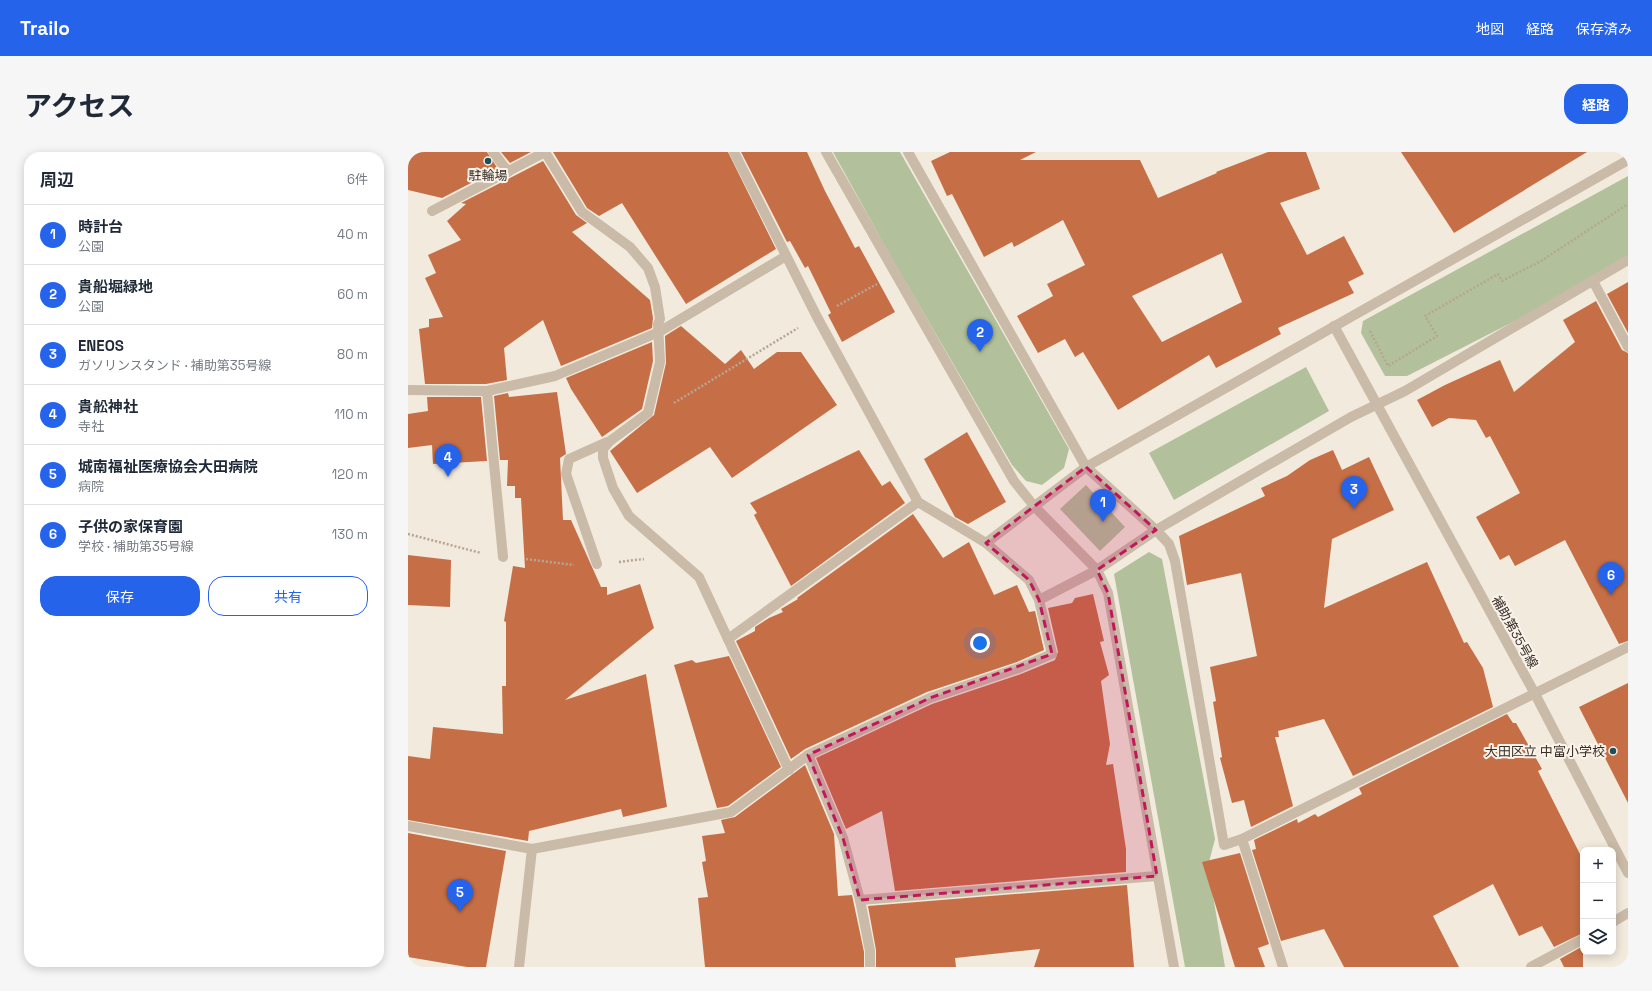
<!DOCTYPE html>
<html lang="ja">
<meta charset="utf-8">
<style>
:root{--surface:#fff;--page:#f6f6f7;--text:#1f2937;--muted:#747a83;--line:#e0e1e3;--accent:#2563eb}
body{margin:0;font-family:"Space Grotesk","Noto Sans JP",sans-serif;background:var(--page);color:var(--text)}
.controls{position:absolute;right:12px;bottom:12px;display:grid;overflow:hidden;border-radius:8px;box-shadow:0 2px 10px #0003}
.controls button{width:36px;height:36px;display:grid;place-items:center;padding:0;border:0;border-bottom:1px solid var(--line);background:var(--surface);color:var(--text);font:20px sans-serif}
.you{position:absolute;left:572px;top:491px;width:14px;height:14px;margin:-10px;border:3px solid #fff;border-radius:50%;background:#1a73e8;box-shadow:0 0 0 6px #1a73e833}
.badge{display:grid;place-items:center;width:26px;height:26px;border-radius:50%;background:var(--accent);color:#fff;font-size:13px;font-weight:700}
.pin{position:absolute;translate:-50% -33px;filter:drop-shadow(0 1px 2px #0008)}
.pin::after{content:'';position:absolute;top:21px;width:14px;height:12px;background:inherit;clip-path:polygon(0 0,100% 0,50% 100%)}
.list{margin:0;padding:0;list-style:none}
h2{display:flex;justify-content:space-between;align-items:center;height:52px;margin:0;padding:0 16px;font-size:17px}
h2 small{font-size:13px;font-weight:400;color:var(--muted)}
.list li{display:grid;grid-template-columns:26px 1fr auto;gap:12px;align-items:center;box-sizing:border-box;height:60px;padding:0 16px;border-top:1px solid var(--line)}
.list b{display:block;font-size:15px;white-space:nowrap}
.list p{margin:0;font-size:13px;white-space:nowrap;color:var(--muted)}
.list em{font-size:13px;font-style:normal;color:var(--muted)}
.actions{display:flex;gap:8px;padding:12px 16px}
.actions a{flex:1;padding:9px 0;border:1px solid var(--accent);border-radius:16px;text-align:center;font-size:14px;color:var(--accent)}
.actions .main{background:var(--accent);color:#fff}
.icon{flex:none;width:22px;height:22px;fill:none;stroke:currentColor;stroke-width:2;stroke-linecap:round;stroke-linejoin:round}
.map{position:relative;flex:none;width:1220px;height:815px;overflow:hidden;border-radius:16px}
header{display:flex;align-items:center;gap:24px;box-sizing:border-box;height:56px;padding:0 20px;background:var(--accent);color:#fff}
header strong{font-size:19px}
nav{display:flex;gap:22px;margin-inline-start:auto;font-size:14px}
.intro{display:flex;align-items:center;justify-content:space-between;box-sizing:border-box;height:96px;padding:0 24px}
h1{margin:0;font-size:28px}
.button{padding:10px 18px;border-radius:16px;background:var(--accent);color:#fff;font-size:14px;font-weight:700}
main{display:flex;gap:24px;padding:0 24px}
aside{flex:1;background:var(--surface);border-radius:16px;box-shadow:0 2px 10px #0003}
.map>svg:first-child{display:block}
</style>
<header>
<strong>Trailo</strong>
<nav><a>地図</a><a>経路</a><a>保存済み</a></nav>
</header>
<div class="intro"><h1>アクセス</h1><a class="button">経路</a></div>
<main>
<aside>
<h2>周辺<small>6件</small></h2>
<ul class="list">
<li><span class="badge">1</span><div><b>時計台</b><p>公園</p></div><em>40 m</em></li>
<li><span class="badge">2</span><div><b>貴船堀緑地</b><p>公園</p></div><em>60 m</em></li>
<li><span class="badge">3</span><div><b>ENEOS</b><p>ガソリンスタンド · 補助第35号線</p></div><em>80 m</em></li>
<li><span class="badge">4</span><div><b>貴舩神社</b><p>寺社</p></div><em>110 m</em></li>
<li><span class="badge">5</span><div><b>城南福祉医療協会大田病院</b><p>病院</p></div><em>120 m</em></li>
<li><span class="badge">6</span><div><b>子供の家保育園</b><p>学校 · 補助第35号線</p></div><em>130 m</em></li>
</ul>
<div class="actions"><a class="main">保存</a><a>共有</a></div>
</aside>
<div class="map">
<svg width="1220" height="815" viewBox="0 0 1220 815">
<rect width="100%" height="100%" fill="#f2eadc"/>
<!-- green -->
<g fill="#b2c19c">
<polygon points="425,0 492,0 661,297 656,316 634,333 618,329 604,313 482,103"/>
<polygon points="1220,24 1220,108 1185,129 999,224 977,224 953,181 955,169"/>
<polygon points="898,215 921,259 766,348 741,301"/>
<polygon points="678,333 717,375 692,399 652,357"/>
<polygon points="741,400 754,407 807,687 800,714 817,815 777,815 706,422"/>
</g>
<!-- building -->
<g fill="#c66f47" fill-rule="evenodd">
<polygon points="0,0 79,0 90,17 34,46 0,38"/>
<polygon points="93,0 123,0 102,11"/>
<polygon points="145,0 320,0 368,97 278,152 214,51 191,64 179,56"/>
<polygon points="333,0 399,0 417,39 447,96 451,94 487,160 434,190 420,163 423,161 400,114 397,116 382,89 379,90"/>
<path d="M 542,0 L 628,0 L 612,8 L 732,8 L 750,46 L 809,21 L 808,20 L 860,0 L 898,0 L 912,37 L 872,51 L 899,103 L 936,84 L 956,122 L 940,130 L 946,141 L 870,176 L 873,182 L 808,216 L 801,203 L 710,258 L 675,200 L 667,205 L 657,187 L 630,201 L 609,164 L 645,144 L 639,132 L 677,113 L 655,68 L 606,95 L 604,90 L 576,105 L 544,42 L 539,44 L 523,9 ZM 814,101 L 834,150 L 754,190 L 724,144 Z"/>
<polygon points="993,0 1179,0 1046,81"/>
<polygon points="135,9 168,63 179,71 164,80 242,148 245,166 244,176 153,214 135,168 96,196 99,228 78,232 17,232 11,177 21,175 21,167 35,165 17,126 28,121 20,103 53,88 39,69 58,52 53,51"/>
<polygon points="1220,130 1220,181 1199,142"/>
<polygon points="1188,149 1214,198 1220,201 1220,489 1211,492 1157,388 1107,414 1101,403 1092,408 1068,365 1112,341 1082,284 1078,286 1068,268 1041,266 1024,275 1009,248 1037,233 1092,208 1106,240 1167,190 1155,168"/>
<polygon points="273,174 317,212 333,198 346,217 369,200 393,200 429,253 324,326 302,295 229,341 202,299 246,263 258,211 257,184"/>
<polygon points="244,190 245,209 234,257 194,285 163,237 158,226"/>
<polygon points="149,240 158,302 152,306 155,368 163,368 193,435 199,435 199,443 232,432 246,476 157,548 238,522 259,655 215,665 213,657 121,679 120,689 0,668 0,604 22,607 25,575 95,582 94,534 98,534 98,470 96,469 105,414 117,416 113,346 107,346 107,334 99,334 100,308 92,308 86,244 100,241 101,245"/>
<polygon points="19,245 73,245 79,309 25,312 24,293 0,296 0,262 20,259"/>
<polygon points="559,280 598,350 560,372 547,365 516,307"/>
<polygon points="451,298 474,334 482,329 497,351 383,434 346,363 349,361 342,351"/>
<polygon points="925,298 934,318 961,305 986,358 924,387 916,456 1019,410 1056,491 1059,490 1075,516 1085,555 945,624 916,567 870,579 871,585 867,585 885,654 843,675 836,648 824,651 812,606 814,605 805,550 808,549 802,515 849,504 833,421 779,433 771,384 857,344 853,336 879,324 902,308"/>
<polygon points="505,362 535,406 561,390 586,443 609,433 621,460 627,459 636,498 609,510 519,540 397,597 383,607 328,489 347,479 347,475 361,466 375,460 373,457 390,447 389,446"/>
<polygon points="0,403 43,408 42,455 0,453"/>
<polygon points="685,442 696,489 692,490 701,523 693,529 702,592 698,613 705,612 718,697 718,720 487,739 474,659 438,677 408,606 524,552 613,522 647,508 650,500 640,456 664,451 667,446"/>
<polygon points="321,504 373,615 320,654 309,656 266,513 284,508 288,511"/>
<polygon points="1220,531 1220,651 1171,555"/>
<polygon points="1099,562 1105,571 1108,571 1134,617 1130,619 1175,708 1175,781 1146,795 1134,774 1111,784 1085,732 1025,764 1051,815 936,815 916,777 873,789 844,698 848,697 846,688 889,667 890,671 907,662 910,665 931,654 954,642 951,636"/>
<polygon points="397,613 426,682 430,744 444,743 456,800 456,815 297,815 290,746 300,745 294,710 298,709 294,684 317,681 313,668 327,665"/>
<polygon points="0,681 98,699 78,815 59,815 0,805"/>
<polygon points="832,701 861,792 850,796 857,815 827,815 794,710"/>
<polygon points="719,733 726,815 626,815 632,797 547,806 548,815 468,815 468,798 460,754"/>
<polygon points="1175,794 1175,815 1156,815 1152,807"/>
</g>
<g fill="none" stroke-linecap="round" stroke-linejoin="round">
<!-- path -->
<g stroke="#b6a592" stroke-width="2.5" stroke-dasharray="2 2" stroke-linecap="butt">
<polyline points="429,154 469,132"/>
<polyline points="962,179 980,214 1029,184 1017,164 1090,122 1094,129 1133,109 1220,52"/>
<polyline points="266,251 390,176"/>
<polyline points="0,382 73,401"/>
<polyline points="118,407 166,413"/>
<polyline points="211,410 236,407"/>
</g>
<!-- minor -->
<g stroke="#cabaa8" stroke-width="10">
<polyline points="85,0 100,20"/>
<polyline points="137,0 174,60 222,95 240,116 247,135 252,167 250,172 252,210 240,261 202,289 195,297 195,306 205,336 221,364 291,425 381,618"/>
<polyline points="418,0 606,329 626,354 689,418 700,441 766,815"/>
<polyline points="500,0 678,315 748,378 761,392 767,409 816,693 834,687 1220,495"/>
<polyline points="24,59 137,0"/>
<polyline points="1185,129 1220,195"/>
<polyline points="926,174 1127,542 1220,721"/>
<polyline points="0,238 79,239 147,224 251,180 378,104"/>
<polyline points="79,239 95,405"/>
<polyline points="578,391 678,315 1220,8"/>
<polyline points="189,412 158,322 161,307 199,290"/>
<polyline points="631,448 689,418 748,378 943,265 997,239 1220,108"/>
<polyline points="320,487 510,350"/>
<polyline points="400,603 435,686 452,748 462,799 462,815"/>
<polyline points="0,674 124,697 323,660 400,603 522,546 611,516 644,502 631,448 621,428 578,391 510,350 409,165 326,0"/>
<polyline points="834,687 875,815"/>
<polyline points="452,748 749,724"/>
<polyline points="1205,770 1220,761"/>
<polyline points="111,815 124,697"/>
<polyline points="1123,815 1175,787"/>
</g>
</g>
<!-- marked area -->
<path fill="#c2185b" fill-opacity="0.2" stroke="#c2185b" stroke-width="3" stroke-dasharray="8 5" stroke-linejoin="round" d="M 678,315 L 748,378 L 689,418 L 700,441 L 749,724 L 452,748 L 435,686 L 400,603 L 522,546 L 644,502 L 631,448 L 621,428 L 578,391 Z"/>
<!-- markers -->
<g fill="#1e5059" stroke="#faf3e9" stroke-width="1.5">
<circle cx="80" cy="9" r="4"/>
<circle cx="1205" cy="599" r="4"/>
</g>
<g text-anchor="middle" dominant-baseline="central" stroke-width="4" stroke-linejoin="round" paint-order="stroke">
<!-- poi labels -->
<g font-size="13" fill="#372e28" stroke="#faf3e9">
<text x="80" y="23">駐輪場</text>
<text x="1197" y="599" text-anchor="end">大田区立 中富小学校</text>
</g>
<!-- street labels -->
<g font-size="13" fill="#372e28" stroke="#faf3e9">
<text transform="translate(1107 480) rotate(61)">補助第35号線</text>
</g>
</g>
</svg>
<div class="controls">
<button>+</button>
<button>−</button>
<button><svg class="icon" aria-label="layers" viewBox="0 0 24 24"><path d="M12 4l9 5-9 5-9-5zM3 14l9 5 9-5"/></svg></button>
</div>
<div class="you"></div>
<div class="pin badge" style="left:695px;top:370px">1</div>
<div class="pin badge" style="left:572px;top:200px">2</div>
<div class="pin badge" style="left:946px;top:357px">3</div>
<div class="pin badge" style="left:40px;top:325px">4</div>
<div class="pin badge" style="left:52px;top:760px">5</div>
<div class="pin badge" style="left:1203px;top:443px">6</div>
</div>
</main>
